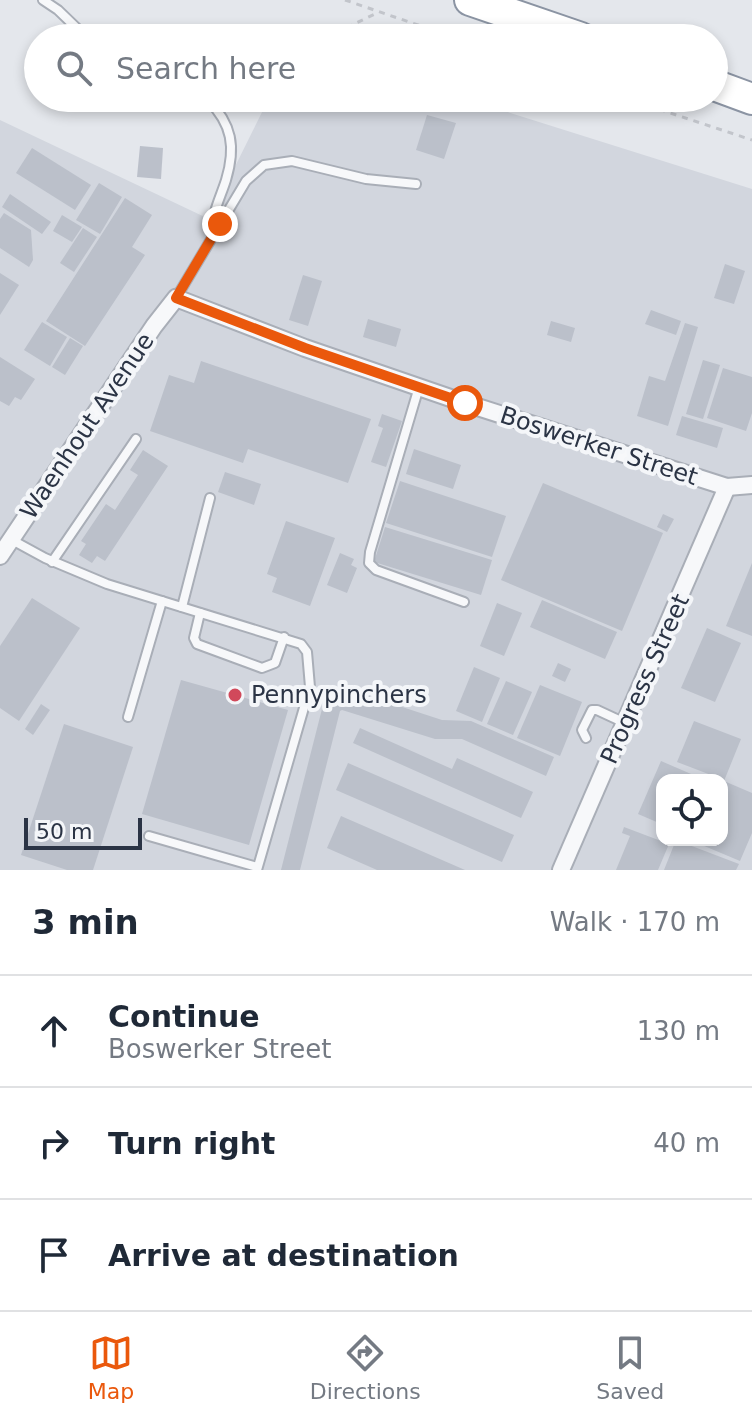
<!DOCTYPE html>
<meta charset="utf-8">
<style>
:root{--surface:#fff;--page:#f2f2f3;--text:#1f2937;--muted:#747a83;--line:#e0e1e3;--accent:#ea580c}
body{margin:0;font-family:"DejaVu Sans",sans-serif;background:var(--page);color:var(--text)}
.controls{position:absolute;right:24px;bottom:24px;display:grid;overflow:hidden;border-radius:16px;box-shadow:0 4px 12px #0003}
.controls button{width:72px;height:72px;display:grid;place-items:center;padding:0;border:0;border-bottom:2px solid var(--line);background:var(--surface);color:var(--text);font:40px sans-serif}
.scale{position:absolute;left:24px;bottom:20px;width:118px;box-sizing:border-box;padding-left:8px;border:4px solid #2b3445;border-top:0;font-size:22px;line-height:28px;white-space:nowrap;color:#2b3445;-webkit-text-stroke:6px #f4f6f9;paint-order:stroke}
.stop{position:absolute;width:24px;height:24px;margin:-18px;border:6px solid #ea580c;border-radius:50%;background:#fff}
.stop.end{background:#ea580c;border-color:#fff;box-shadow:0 2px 8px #0008}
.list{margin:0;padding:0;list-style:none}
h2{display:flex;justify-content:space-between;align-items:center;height:104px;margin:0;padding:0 32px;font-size:34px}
h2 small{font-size:26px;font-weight:400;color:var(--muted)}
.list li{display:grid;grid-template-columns:52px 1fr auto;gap:24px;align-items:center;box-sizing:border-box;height:112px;padding:0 32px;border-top:2px solid var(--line)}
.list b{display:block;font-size:30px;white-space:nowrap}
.list p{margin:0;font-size:26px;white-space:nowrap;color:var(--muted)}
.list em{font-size:26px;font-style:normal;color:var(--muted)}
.icon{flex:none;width:44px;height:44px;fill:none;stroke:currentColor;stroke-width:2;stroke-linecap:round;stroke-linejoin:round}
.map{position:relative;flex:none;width:752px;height:870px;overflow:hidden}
.search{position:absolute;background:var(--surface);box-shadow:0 4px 12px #0003;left:24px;right:24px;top:24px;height:88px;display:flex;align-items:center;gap:20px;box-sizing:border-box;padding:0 28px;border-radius:44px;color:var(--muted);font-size:30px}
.sheet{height:440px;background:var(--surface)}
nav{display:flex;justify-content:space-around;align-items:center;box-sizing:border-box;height:112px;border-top:2px solid var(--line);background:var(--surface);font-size:22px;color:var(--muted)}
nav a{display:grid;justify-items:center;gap:4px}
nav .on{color:var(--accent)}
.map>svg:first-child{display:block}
</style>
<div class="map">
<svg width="752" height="870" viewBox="0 0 752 870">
<rect width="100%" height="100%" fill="#e4e7ec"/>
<!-- built -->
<path fill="#d2d6de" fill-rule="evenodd" d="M 269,98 L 463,98 L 752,189 L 752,870 L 0,870 L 0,120 L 209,219 ZM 662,780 L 722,780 L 722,840 L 662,840 Z"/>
<!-- building -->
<g fill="#bbc0ca">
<polygon points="427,115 456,123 444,159 416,150"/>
<polygon points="140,146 163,148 161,179 137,177"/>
<polygon points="32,148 91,185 75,210 16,173"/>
<polygon points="99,183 122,197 100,234 76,220"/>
<polygon points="10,194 51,222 42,234 2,207"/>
<polygon points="125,198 152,215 132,247 145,255 85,346 46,321"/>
<polygon points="4,213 31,230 33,260 29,267 0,248 0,219"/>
<polygon points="62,215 82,227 72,242 53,231"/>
<polygon points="83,228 97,237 74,272 60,263"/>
<polygon points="725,264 745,271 734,304 714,298"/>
<polygon points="0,273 19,285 0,315"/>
<polygon points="303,275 322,281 308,326 289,320"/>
<polygon points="651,310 681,321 676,335 645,324"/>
<polygon points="368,319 401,329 396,347 363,337"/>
<polygon points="551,321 575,328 571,342 547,335"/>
<polygon points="42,322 67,337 50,366 24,350"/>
<polygon points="685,323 698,327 668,426 637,416 649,376 665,381"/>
<polygon points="70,338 83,346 65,375 52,367"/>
<polygon points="0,357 35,379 21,400 15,397 9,406 0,401"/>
<polygon points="703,360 720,365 703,419 686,414"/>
<polygon points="201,361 371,419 348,483 248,449 243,463 150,431 169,375 194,383"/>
<polygon points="723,368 752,377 752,413 746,431 707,418"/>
<polygon points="382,414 402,421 386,467 371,462 383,428 378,426"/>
<polygon points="682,416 723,428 717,448 676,435"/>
<polygon points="414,449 461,465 453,489 406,474"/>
<polygon points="143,450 168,466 105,561 97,556 92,563 79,555 86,544 81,541 106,504 115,510 138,475 130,470"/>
<polygon points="225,472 261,484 254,505 218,492"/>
<polygon points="400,481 506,516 492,557 386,523"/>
<polygon points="543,483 663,533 622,631 501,580"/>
<polygon points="663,514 674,519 667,532 657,527"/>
<polygon points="286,521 335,538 310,606 272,592 277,578 267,574"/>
<polygon points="385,527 492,560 481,595 374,562"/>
<polygon points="340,553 354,559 351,565 357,568 347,593 327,585"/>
<polygon points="752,563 752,636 726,626"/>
<polygon points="32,598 80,628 19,721 0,708 0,646"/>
<polygon points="542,600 617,632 605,659 530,627"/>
<polygon points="497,603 522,613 504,656 480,646"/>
<polygon points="707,628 741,643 715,702 681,688"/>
<polygon points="558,663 571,669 565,682 552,676"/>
<polygon points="474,667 500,678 482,722 456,711"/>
<polygon points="181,680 288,710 249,845 142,814"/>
<polygon points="506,681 532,692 513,735 487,724"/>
<polygon points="540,685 582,702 560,756 517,738"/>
<polygon points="341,687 442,720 471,721 554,757 546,776 462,739 435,739 342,710 340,711 300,870 281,870 323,705 329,694"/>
<polygon points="41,704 50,710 33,735 25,729"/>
<polygon points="694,721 741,739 724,781 752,793 752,833 740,861 690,840 722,840 722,780 708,780 711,775 677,762"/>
<polygon points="64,724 133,747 93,870 67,870 21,855"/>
<polygon points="360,728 452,769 457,758 533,792 521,818 353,743"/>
<polygon points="661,761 705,780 662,780 662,817 659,823 638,814"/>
<polygon points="348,763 514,835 502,862 336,790"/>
<polygon points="341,816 465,870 377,870 327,848"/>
<polygon points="624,827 669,844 658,870 616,870 630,836 622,833"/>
<polygon points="676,840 739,864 736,870 664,870"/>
</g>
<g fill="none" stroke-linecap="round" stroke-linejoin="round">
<defs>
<g id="lane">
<polyline points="43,0 58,10 87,38"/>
<path d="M 190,98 L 208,100 C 232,124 236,147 226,180 C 220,199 211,214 213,234"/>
<polyline points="176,298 246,181 264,165 292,161 366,179 416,184"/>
<polyline points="419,387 370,552 369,563 376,570 464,602"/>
<polyline points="12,540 45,558 107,584 301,644 307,652 310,687 257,870"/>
<polyline points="52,562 136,439"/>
<polyline points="182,607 210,498"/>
<polyline points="200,613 194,638 197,644 262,668 275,663 284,637"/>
<polyline points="128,717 162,601"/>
<polyline points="586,738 582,730 592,710 597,710 625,723"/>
<polyline points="149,836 257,867"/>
</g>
<g id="street">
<polyline points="0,556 154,326 176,298 305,348 465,403 727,487 752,485"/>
<polyline points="561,870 727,487"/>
</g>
<g id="highway">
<polyline points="470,0 581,38"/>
<polyline points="714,85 752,99"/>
</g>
</defs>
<!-- lane casing -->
<use href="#lane" stroke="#a9aeb7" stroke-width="12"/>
<!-- street casing -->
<use href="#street" stroke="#a9aeb7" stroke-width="20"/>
<!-- highway casing -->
<use href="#highway" stroke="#8b94a3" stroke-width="34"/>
<!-- path -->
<g stroke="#c2c5cb" stroke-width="3" stroke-dasharray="6 6" stroke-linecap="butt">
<polyline points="345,0 456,38"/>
<polyline points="325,38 379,12"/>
<polyline points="625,98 752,140"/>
</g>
<!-- lane -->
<use href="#lane" stroke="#f7f8fa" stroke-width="8"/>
<!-- street -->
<use href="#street" stroke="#f7f8fa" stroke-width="16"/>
<!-- highway -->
<use href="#highway" stroke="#fff" stroke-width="30"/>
</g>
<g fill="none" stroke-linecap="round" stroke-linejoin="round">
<!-- route -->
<polyline stroke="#ea580c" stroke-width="10" points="220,224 176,298 305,348 465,403"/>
</g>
<!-- markers -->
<circle fill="#d1495b" stroke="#f4f6f9" stroke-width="3" cx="235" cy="695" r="8"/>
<g text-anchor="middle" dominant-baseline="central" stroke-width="8" stroke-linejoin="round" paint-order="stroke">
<!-- street labels -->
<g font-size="24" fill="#2b3445" stroke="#f4f6f9">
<text transform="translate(87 426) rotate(-56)">Waenhout Avenue</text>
<text transform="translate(599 446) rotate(18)">Boswerker Street</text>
<text transform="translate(645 679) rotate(-66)">Progress Street</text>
</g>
<!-- poi labels -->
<g font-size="24" fill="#2b3445" stroke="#f4f6f9" text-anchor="start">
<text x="251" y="695">Pennypinchers</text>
</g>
</g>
</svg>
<div class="controls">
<button><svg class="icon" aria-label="locate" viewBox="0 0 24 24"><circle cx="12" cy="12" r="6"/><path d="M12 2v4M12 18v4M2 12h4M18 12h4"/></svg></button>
</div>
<div class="scale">50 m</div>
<div class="stop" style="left:465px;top:403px"></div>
<div class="stop end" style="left:220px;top:224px"></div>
<div class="search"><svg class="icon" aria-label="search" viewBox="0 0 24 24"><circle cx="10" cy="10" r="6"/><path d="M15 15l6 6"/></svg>Search here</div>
</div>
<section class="sheet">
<h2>3 min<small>Walk · 170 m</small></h2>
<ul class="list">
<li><svg class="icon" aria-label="ahead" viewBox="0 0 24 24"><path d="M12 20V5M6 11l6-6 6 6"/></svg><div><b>Continue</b><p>Boswerker Street</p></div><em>130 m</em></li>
<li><svg class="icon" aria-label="right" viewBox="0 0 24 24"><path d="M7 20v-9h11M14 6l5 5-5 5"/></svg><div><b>Turn right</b></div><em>40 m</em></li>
<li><svg class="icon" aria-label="arrive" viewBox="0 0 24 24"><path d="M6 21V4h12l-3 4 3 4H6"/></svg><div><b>Arrive at destination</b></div></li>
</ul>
</section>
<nav>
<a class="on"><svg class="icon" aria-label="map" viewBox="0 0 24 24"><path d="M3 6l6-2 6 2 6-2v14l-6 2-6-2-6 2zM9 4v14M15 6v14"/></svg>Map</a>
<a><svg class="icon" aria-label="directions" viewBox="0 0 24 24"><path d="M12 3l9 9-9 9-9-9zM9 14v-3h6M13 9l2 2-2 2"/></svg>Directions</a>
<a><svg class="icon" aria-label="saved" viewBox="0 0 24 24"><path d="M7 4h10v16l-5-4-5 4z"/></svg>Saved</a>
</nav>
